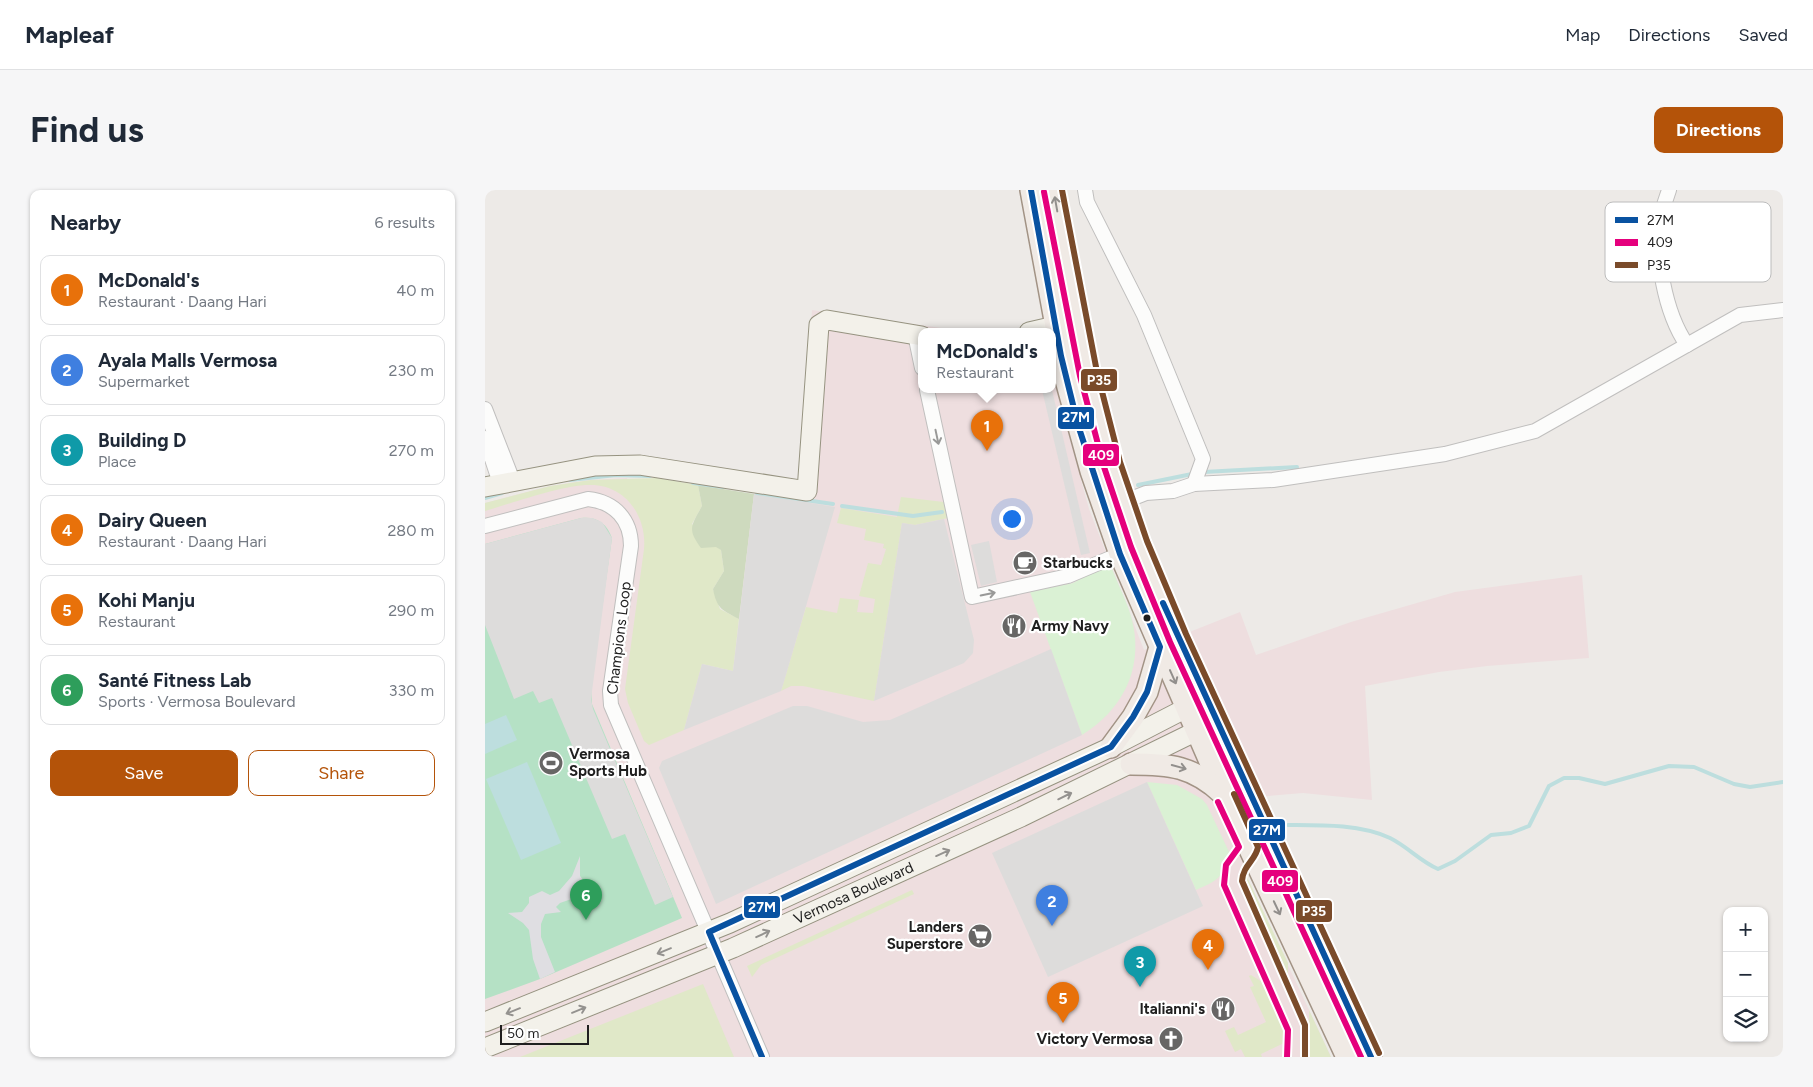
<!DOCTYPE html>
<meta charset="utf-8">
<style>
:root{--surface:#fff;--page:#f6f6f7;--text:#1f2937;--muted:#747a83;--line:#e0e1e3;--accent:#b45309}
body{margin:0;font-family:Figtree,sans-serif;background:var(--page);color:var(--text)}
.controls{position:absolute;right:15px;bottom:15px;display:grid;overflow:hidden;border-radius:10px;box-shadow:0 1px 4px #0004}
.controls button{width:45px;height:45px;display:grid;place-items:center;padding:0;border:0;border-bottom:1px solid var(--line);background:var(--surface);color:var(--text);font:25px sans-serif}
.scale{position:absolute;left:15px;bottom:12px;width:89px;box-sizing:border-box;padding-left:5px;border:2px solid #1f1f1f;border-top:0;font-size:14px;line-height:18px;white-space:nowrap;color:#1f1f1f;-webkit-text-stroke:4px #fff;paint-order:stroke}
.you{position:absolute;left:526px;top:328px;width:18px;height:18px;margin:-12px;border:4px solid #fff;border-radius:50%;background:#1a73e8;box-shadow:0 0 0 8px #1a73e833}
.badge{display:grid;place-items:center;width:32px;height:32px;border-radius:50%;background:var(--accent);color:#fff;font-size:16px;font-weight:700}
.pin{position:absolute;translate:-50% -41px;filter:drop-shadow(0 1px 2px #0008)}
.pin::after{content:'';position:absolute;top:26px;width:18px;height:15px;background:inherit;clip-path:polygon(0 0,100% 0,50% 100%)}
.popup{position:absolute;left:433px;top:138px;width:138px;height:65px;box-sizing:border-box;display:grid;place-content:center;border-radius:10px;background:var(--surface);filter:drop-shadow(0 1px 4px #0005);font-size:16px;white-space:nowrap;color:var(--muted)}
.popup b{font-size:19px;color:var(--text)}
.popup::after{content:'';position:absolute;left:50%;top:100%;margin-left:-10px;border:10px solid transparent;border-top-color:var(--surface)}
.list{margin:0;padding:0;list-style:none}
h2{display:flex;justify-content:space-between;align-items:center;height:65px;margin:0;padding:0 20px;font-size:21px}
h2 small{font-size:16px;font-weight:400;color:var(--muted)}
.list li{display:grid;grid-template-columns:32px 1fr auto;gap:15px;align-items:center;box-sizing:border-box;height:70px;margin:0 10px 10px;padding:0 10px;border:1px solid var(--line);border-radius:10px}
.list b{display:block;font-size:19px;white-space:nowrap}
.list p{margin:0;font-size:16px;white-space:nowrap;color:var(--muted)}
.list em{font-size:16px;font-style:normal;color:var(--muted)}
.actions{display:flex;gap:10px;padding:15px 20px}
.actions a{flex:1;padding:11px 0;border:1px solid var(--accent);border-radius:10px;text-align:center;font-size:18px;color:var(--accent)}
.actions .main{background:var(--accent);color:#fff}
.icon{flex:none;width:28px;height:28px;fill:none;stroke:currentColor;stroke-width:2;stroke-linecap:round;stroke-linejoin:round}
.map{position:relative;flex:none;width:1298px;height:867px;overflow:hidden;border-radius:10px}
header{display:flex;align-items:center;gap:30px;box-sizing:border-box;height:70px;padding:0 25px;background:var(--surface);border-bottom:1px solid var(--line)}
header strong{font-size:24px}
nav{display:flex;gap:28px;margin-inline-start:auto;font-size:18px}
.intro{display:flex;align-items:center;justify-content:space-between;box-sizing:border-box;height:120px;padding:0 30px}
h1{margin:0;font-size:35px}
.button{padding:12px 22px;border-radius:10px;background:var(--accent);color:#fff;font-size:18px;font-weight:700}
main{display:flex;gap:30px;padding:0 30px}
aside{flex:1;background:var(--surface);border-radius:10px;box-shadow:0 1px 4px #0004}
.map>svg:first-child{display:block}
</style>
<header>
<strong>Mapleaf</strong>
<nav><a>Map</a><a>Directions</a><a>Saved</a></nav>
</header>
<div class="intro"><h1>Find us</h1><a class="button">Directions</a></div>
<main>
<aside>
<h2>Nearby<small>6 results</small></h2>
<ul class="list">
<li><span class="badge" style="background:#e8710a">1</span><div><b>McDonald's</b><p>Restaurant · Daang Hari</p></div><em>40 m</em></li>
<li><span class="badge" style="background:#3f7fe0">2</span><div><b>Ayala Malls Vermosa</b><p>Supermarket</p></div><em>230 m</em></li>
<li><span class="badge" style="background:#0f9aa8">3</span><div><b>Building D</b><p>Place</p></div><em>270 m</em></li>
<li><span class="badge" style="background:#e8710a">4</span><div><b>Dairy Queen</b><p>Restaurant · Daang Hari</p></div><em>280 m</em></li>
<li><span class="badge" style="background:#e8710a">5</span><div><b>Kohi Manju</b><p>Restaurant</p></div><em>290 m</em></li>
<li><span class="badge" style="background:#2e9e5b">6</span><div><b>Santé Fitness Lab</b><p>Sports · Vermosa Boulevard</p></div><em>330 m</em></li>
</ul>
<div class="actions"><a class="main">Save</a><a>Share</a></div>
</aside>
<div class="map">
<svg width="1298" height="867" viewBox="0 0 1298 867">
<rect width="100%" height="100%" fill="#edeae7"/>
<!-- commercial -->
<polygon fill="#eededf" points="327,120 485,142 437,142 437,200 567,200 567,184 604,319 659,460 755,422 771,465 866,432 970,402 1097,385 1104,468 1002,476 954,482 880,496 887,610 818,603 783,606 737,621 763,679 759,681 846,867 0,867 0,313 65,296 106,290 142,288 217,474 248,481 269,304 314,311"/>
<!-- grass -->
<g fill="#e0e8c8">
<path d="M 172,288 L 213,295 L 217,316 L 207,334 L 236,360 L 239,381 L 228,399 L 235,419 L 254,429 L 248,481 L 217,474 L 199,540 L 164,555 L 159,551 L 143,513 L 140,499 L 159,359 C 162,326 140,294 104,295 C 77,295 28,313 0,321 L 0,313 L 65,296 L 106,290 Z"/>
<polygon points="416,307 459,312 463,328 430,335 417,333 389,511 318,496 306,496 296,501 321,417 352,423 355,408 374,410 372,422 388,423 390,409 374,406 383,373 396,375 401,359 398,358 399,354 379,350 381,339 352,333 356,318 412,327"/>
<polygon points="759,681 803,773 803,792 757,694"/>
<polygon points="427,700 429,704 276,775 267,787 262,776"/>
<polygon points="766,785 782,795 797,828 801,852 776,864 777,867 760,867 756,859 750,862 740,841 749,837 753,845 781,832 765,797 769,796 764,786"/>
<polygon points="218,794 249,867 35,867"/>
<polygon points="824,820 846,867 825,867"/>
</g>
<!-- forest -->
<path fill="#cedabe" d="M 213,295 L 269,304 L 254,429 C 237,420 232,419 228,399 L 239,381 L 236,360 L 231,357 L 216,358 C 202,339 206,336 217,316 Z"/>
<!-- park -->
<g fill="#daf1d4">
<path d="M 626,376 C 633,395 644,415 648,434 C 658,481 636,521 597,545 L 545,402 L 588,393 L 618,377 Z"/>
<path d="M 662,592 L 692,595 L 717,609 L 722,615 L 745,664 C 735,689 736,689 711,700 Z"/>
</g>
<!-- pitch -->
<path fill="#b5e1c5" d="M 96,328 C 111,326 122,333 127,348 L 106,498 L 107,514 L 197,728 L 55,789 L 0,809 L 0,354 Z"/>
<!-- parking -->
<g fill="#dddcdb">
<polygon points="557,200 567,200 605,363 596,365"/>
<polygon points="269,304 350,317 300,488 296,501 199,540 217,474 248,481"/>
<polygon points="96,328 107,328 117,332 127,348 106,509 108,519 188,707 170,715 140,644 127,649 67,508 54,513 48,501 29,509 0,435 0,354"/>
<polygon points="459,329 489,450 488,463 479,473 389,511 417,333 430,335"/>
<polygon points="504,351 512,392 496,396 486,355"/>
<polygon points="566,459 597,545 231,714 174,578 177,571 308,516 322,516 378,532 405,530"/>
<polygon points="662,592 718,716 563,787 507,663"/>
</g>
<!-- plaza -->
<polygon fill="#dfdee2" points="95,666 95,686 103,696 112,700 75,713 71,717 76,722 60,724 56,734 56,747 70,782 55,789 48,769 44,740 38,733 23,723 37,722 44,713 44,707 57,701 65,705 74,701 87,686"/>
<!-- water -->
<g fill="#bddede">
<polygon points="21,525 32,550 0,564 0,534"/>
<polygon points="42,572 76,653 36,670 1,589"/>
</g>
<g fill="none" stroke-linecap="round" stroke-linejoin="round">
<!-- stream -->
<g stroke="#bddede" stroke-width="4">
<polyline points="719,282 812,277"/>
<polyline points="85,290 131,285 165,286"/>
<polyline points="208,293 238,297"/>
<polyline points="653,295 707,284"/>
<polyline points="272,303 348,314"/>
<polyline points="0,308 17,303"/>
<polyline points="357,316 428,326 457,322"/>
<path d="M 803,635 C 835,635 875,634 905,648 C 923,657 935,671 953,679 L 970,671 L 1006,645 L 1026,643 L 1044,636 L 1064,596 L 1079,588 L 1094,588 L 1120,594 L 1184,576 L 1209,577 L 1249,594 L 1265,597 L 1298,592"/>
</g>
<defs>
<g id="street">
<polyline points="600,0 602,12 659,125 718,269 709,294"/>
<path d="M 1184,0 C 1181,9 1178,17 1176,26 C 1169,65 1180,123 1202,155"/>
<polyline points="430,144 437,178"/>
<polyline points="442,200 487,407 583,386 635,364"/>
<polyline points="0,219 28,291"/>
<polyline points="0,248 15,293"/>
<polyline points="633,314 661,303 688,301 709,294 788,290 960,264 1050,241 1255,125 1298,120"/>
<path d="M 0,336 L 103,309 C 130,312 146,330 146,356 L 125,501 L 126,515 L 277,867"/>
</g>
<g id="secondary">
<polyline points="544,142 592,131"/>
<polyline points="0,297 110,276 155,275 322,301 334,135 342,130 437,146"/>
<polyline points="0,832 245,733 626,557 715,511"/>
<path id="s1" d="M 0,858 L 248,758 L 536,627 L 726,534"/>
</g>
<g id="primary">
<polyline points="546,0 581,190 606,281 635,364 740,606 862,867"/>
<polyline points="568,0 603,184 627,275 654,354 693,448 886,867"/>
<polyline points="626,557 648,527 662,502 675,457"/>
<path d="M 646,574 C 685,574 708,576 738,604"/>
</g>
</defs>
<!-- street casing -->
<use href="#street" stroke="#c0bfbe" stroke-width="16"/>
<!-- secondary casing -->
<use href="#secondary" stroke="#969380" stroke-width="21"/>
<!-- primary casing -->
<use href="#primary" stroke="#a29385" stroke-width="24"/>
<!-- street -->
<use href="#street" stroke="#fcfcfb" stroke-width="14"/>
<!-- secondary -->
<use href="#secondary" stroke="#f3f1ea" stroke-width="19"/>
<!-- primary -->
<use href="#primary" stroke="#f0eae5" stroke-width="21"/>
<defs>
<g id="bus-1">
<polyline points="678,413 886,867"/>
<polyline points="277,867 224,742 626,557 648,527 662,502 675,457 635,364 593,235 576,166 546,0"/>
</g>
<g id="bus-2">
<polyline points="559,2 595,186 619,277 646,357 685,452 876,867"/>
<polyline points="733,612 754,657 741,675 739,695 803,840 802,867"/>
</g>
<g id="bus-3">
<polyline points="577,0 612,182 635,272 662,351 701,444 894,863"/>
<path d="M 749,604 L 773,657 C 771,670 758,675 757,691 L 820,835 L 820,867"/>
</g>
</defs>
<!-- bus-1 casing -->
<use href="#bus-1" stroke="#fff" stroke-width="10"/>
<!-- bus-2 casing -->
<use href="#bus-2" stroke="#fff" stroke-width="10"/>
<!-- bus-3 casing -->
<use href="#bus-3" stroke="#fff" stroke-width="10"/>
<!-- bus-1 -->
<use href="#bus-1" stroke="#0952a1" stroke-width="6"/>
<!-- bus-2 -->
<use href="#bus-2" stroke="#e5007d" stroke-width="6"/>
<!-- bus-3 -->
<use href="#bus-3" stroke="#7a4b2a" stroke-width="6"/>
</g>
<!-- one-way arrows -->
<defs><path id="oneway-shaft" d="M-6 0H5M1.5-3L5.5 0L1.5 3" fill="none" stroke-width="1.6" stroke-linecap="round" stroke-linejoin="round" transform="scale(1.25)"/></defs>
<g stroke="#928f8c">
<use href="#oneway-shaft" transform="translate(571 14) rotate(-100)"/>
<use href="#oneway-shaft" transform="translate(688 487) rotate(66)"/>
<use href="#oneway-shaft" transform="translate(694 577) rotate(15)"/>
<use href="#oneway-shaft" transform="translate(792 718) rotate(65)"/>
</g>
<g stroke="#999998">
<use href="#oneway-shaft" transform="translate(452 247) rotate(78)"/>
<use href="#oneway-shaft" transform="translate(503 404) rotate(-12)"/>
</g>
<g stroke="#94928f">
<use href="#oneway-shaft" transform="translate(580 606) rotate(-26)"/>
<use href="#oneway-shaft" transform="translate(458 663) rotate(-24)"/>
<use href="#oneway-shaft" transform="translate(278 744) rotate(-25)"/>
<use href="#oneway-shaft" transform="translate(179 761) rotate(158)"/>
<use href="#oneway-shaft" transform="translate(94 820) rotate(-22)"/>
<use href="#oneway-shaft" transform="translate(28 821) rotate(158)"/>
</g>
<!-- icons -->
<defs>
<symbol id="cafe-disc" viewBox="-11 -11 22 22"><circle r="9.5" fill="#676665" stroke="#fff"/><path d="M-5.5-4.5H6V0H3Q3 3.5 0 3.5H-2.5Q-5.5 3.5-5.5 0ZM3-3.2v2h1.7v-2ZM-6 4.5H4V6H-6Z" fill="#fff"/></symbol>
<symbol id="restaurant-disc" viewBox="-11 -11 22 22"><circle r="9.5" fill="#676665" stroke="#fff"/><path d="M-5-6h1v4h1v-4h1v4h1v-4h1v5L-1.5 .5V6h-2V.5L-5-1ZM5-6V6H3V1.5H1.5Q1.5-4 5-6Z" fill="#fff"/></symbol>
<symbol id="stadium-disc" viewBox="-11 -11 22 22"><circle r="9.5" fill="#676665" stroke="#fff"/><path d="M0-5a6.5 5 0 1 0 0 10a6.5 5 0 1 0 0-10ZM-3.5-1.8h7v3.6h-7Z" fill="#fff"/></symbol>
<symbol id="supermarket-disc" viewBox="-11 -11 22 22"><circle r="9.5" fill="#676665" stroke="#fff"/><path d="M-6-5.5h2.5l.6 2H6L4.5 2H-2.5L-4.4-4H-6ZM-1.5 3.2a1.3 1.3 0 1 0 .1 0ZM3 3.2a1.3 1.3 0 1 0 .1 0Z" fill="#fff"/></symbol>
<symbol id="church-disc" viewBox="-11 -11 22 22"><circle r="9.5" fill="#676665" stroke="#fff"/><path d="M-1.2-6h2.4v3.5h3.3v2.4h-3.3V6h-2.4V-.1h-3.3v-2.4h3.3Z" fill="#fff"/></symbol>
</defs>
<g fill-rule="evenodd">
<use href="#cafe-disc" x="526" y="359" width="28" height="28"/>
<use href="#restaurant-disc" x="515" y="422" width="28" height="28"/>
<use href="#stadium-disc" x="52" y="559" width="28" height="28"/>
<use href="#supermarket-disc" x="481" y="732" width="28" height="28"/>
<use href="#restaurant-disc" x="724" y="805" width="28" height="28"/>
<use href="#church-disc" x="672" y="835" width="28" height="28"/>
</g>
<!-- markers -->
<circle fill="#1f1f1f" stroke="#fff" stroke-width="2" cx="662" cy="428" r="4.5"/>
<g text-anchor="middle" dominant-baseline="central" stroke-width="4.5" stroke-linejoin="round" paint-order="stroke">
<!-- poi labels -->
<g font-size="15" font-weight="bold" fill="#1f1f1f" stroke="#fff" text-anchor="start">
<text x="558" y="373">Starbucks</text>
<text x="546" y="436">Army Navy</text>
<text x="84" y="564">Vermosa<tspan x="84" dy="17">Sports Hub</tspan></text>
<text x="478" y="737" text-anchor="end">Landers<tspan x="478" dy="17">Superstore</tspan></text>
<text x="720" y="819" text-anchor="end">Italianni's</text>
<text x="668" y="849" text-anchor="end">Victory Vermosa</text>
</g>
<!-- street labels -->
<g font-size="15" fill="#1f1f1f" stroke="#fff">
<text transform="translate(134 448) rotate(-83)">Champions Loop</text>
<text stroke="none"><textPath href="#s1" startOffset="400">Vermosa Boulevard</textPath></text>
</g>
</g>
<!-- legend -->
<rect x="1120" y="12" width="166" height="80" rx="8" fill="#fff" stroke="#bcbcbc" stroke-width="1"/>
<rect x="1130" y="27" width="23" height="6" fill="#0952a1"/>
<rect x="1130" y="49" width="23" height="7" fill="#e5007d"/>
<rect x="1130" y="72" width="23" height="6" fill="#7a4b2a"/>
<g font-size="14" fill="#1f1f1f">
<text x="1162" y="35">27M</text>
<text x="1162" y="57">409</text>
<text x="1162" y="80">P35</text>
</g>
<g stroke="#fff" stroke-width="2">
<rect x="595" y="178" width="38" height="24" rx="5" fill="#7a4b2a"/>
<rect x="572" y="216" width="38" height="24" rx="5" fill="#0952a1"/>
<rect x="597" y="253" width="38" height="24" rx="5" fill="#e5007d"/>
<rect x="763" y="628" width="38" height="24" rx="5" fill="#0952a1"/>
<rect x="776" y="679" width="38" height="24" rx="5" fill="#e5007d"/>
<rect x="258" y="705" width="38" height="24" rx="5" fill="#0952a1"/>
<rect x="810" y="709" width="38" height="24" rx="5" fill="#7a4b2a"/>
</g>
<g font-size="14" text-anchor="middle" font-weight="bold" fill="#fff">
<text x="614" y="195">P35</text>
<text x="591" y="232">27M</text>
<text x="616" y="270">409</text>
<text x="782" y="645">27M</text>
<text x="795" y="696">409</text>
<text x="277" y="722">27M</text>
<text x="829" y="726">P35</text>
</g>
</svg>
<div class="controls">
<button>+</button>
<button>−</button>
<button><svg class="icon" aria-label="layers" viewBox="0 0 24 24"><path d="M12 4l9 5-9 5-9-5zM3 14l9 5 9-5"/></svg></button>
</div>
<div class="scale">50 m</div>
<div class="you"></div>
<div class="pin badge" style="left:502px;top:261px;background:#e8710a">1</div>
<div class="popup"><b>McDonald's</b>Restaurant</div>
<div class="pin badge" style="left:567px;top:736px;background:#3f7fe0">2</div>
<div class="pin badge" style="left:655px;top:797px;background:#0f9aa8">3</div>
<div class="pin badge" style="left:723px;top:780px;background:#e8710a">4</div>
<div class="pin badge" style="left:578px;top:833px;background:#e8710a">5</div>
<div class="pin badge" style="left:101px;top:730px;background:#2e9e5b">6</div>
</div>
</main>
